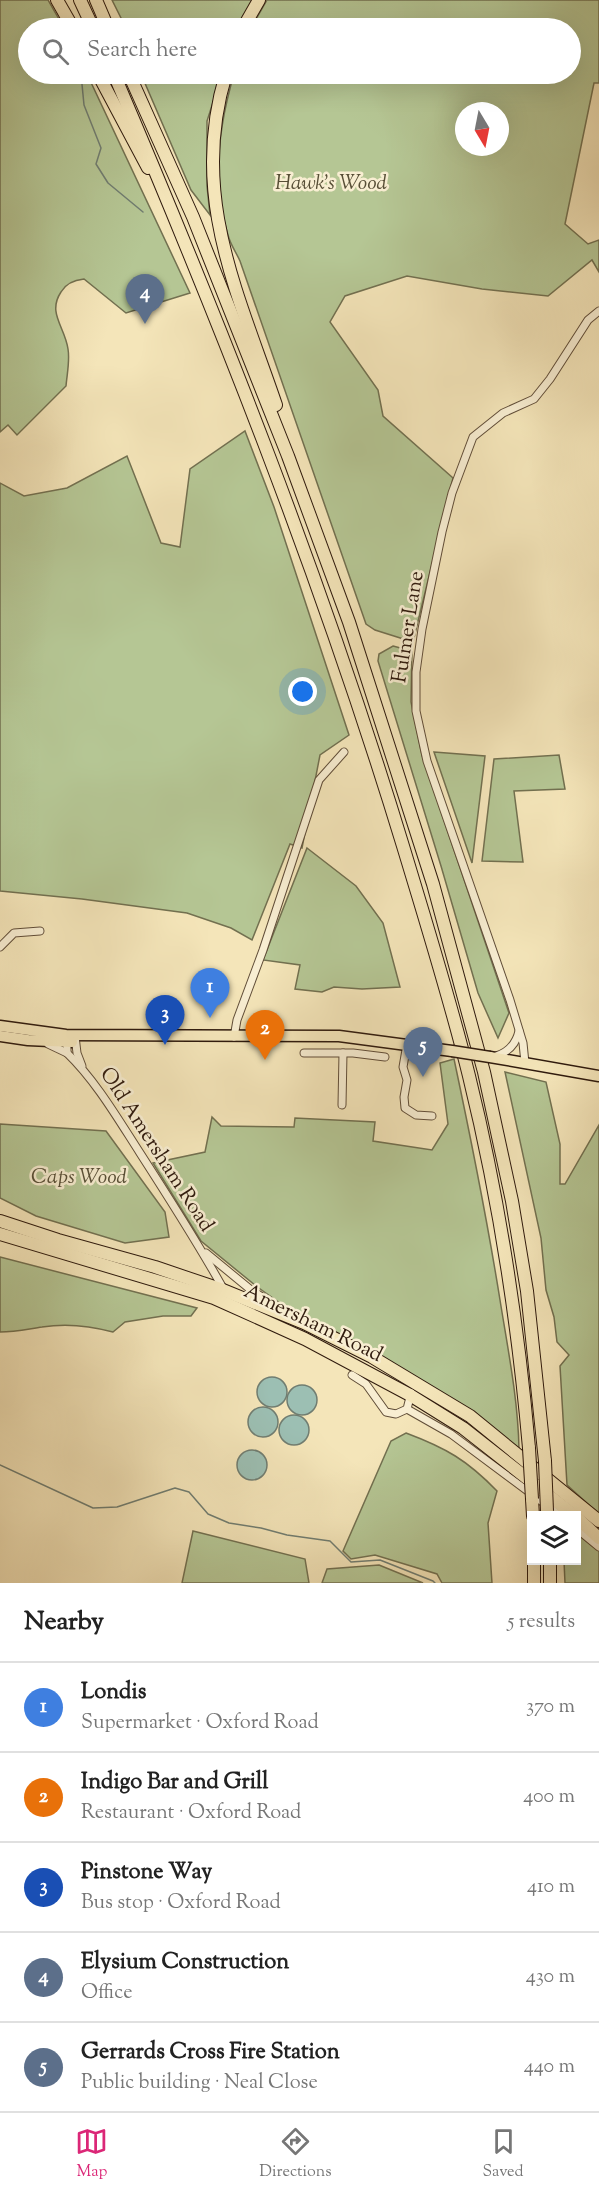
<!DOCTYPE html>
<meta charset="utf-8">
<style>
:root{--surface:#fff;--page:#f2f2f2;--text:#222;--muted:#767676;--line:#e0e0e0;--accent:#db2777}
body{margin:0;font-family:"Sorts Mill Goudy",serif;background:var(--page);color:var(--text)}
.controls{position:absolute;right:18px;bottom:18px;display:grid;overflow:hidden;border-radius:0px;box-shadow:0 6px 24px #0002}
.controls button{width:54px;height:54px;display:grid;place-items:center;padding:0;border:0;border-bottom:2px solid var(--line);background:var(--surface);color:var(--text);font:30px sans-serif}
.compass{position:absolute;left:455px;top:102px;width:54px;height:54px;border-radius:50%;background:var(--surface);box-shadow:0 6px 24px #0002;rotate:170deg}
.you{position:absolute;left:303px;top:692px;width:21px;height:21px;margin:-15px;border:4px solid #fff;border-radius:50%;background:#1a73e8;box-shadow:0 0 0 9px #1a73e833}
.badge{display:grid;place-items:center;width:39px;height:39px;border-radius:50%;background:var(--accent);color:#fff;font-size:20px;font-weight:700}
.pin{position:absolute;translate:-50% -50px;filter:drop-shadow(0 2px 3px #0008)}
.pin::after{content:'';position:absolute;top:32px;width:21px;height:18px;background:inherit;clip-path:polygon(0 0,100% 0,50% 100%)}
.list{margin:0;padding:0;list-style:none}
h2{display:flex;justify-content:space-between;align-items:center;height:78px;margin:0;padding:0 24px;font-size:26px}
h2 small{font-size:20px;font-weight:400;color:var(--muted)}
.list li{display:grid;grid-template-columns:39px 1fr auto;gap:18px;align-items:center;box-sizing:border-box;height:90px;padding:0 24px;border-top:2px solid var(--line)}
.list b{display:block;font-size:22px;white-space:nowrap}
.list p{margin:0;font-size:20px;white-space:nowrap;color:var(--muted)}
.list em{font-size:20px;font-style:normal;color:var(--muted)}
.icon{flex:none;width:33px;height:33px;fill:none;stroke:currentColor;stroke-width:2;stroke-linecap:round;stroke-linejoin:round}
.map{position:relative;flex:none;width:599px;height:1583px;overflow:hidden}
.search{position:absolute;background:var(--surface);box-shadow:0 6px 24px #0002;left:18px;right:18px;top:18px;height:66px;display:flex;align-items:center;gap:15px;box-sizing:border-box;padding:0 21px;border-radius:33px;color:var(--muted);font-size:22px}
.sheet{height:528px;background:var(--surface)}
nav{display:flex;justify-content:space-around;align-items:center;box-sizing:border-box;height:84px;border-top:2px solid var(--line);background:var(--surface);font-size:16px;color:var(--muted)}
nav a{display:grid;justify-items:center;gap:3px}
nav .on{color:var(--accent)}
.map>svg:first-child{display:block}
</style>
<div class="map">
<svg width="599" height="1583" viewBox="0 0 599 1583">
<rect width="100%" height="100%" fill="#f4e5b9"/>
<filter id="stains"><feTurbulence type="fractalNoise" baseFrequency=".00333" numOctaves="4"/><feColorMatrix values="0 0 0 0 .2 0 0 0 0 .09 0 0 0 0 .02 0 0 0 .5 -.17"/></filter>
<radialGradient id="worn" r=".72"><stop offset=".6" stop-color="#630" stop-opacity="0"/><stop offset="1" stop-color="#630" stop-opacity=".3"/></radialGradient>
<!-- green -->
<g fill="#b5c694" stroke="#727050" stroke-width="1.5" fill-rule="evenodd">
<path d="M 0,0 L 48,0 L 64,28 L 28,28 L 28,74 L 87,74 L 190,293 L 126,313 L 84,279 C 74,280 66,283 61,292 C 47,313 65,327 68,349 C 70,361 67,374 66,386 L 17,435 L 8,425 L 0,432 Z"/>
<polygon points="112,0 253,0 237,28 126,28"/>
<path d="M 267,0 L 599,0 L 599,83 L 594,83 L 565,224 L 588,244 L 599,240 L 599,272 L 592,260 L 548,296 L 482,289 L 407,276 L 345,296 L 330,322 L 378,390 L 383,416 L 453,478 L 413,642 L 375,630 L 366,624 L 240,261 C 236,252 230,244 228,235 C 211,183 219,125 234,74 L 570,74 L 570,28 L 251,28 ZM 464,111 L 500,111 L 500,147 L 464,147 Z"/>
<polygon points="141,74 222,74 207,121 207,186 210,215 191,190"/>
<polygon points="245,431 274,507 349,735 320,755 302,848 290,844 252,940 231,928 187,913 82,899 0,891 0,483 24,496 67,488 127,456 161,543 180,547 190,469"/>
<polygon points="393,646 412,651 411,702 422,755 509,1013 498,1038 478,993 441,866 378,661 379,654"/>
<polygon points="434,752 485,756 472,863"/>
<polygon points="559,755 565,789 514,791 523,862 482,861 494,759"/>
<polygon points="307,848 356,886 383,923 400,987 362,989 334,987 322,992 295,989 300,965 263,960"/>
<path d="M 454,1059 C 471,1139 487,1219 500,1300 C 508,1350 518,1399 519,1449 L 294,1313 L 256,1286 L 201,1241 L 153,1163 L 205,1152 L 212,1117 L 221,1126 L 294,1127 L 295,1118 L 375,1122 L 373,1141 L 432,1150 L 448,1124 L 440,1063 Z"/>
<polygon points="505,1072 546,1082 560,1144 560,1184 565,1184 599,1125 599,1514 567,1485 560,1366 569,1355 557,1342 554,1317 546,1290 541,1238"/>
<polygon points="0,1124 106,1131 165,1212 169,1237 125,1243 36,1216 0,1198"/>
<path d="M 0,1257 L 197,1308 L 191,1316 L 163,1316 L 125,1322 L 113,1332 C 91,1326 66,1323 42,1327 C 28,1329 15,1332 0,1332 Z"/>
<path d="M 406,1433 C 446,1448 467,1460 497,1491 L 488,1523 L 492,1583 L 442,1583 L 437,1574 L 375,1555 L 351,1559 L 343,1551 L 391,1441 Z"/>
<polygon points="193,1531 305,1559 309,1583 182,1583"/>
<polygon points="577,1534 599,1551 599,1583 565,1583 564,1561 576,1560"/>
<polygon points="379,1565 423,1583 322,1583 327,1569"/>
</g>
<!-- water -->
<g fill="#9cbfb3" stroke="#707d71" stroke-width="1.5">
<circle cx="272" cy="1392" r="15"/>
<circle cx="302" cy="1400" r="15"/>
<circle cx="263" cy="1422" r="15"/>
<circle cx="294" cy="1430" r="15"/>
<circle cx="252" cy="1465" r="15"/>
</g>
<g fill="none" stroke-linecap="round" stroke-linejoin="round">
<!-- stream -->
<g stroke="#707d71" stroke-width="1.5">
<polyline points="81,74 84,105 101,148 96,164 108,183 143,212"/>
<polyline points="0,1465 93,1508 117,1507 175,1488 189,1492 208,1514 229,1523 261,1528 287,1535 330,1541 351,1562 380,1560 433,1581 435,1583"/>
</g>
<defs>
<g id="street">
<polyline points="0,947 14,933 40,931"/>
<polyline points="75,1036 77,1053 82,1066"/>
<polyline points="234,1037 237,1020 263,950 319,780 344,752"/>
<path d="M 67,1040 L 67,1053 C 96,1081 118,1119 140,1153 C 169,1198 198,1243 224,1290"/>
<polyline points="48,1044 67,1053"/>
<polyline points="407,1044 403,1067 407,1080 404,1097 405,1108 416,1115 432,1116"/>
<polyline points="304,1053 353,1053 385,1057"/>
<path d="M 496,1056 C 509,1052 516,1044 519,1031"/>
<polyline points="525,1063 523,1043 510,1000 427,761 416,711 416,672 422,629 442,532 452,493 473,437 503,413 534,399 550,379 588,320 599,311"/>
<polyline points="342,1105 343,1053"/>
<polyline points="206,1253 251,1290 281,1309"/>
<polyline points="352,1375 366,1384 386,1412 396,1414 407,1409 411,1393"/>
<polyline points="407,1409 451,1434 561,1516"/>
<polyline points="576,1528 599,1547"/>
</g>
<g id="primary">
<polyline points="0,1026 66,1035 339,1036 452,1051"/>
<polyline points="0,1036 28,1040 72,1042"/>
<polyline points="490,1057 599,1076"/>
</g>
<g id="highway">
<polyline points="57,0 73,28"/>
<polyline points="80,0 93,28"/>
<polyline points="96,0 108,28"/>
<polyline points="243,28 259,0"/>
<polyline points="98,74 148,168"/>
<path d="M 114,74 C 222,327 323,583 403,846 C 426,922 450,999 469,1076 C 499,1198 518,1323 529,1448"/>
<polyline points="129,74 193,217 288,456 349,622 433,884 484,1072 512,1201 527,1291 545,1461"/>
<path d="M 226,74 C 189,195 238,293 276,405"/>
<polyline points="0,1221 58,1240 155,1267 223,1290 304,1323 372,1357 470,1416 599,1521"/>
<polyline points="0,1234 214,1298 305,1339 410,1395 463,1428 575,1516"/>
<polyline points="532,1499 533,1516"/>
<polyline points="576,1517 599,1538"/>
<polyline points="534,1560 534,1583"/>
<polyline points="550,1560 550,1583"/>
</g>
</defs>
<!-- street casing -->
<use href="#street" stroke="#604d38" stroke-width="9"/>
<!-- primary casing -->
<use href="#primary" stroke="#2f1a0d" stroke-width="13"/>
<!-- highway casing -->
<use href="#highway" stroke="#2f1a0d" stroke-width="14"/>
<!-- street -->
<use href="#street" stroke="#f8eed2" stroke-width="7"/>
<!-- primary -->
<use href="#primary" stroke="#f4e5b9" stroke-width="10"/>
<!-- highway -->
<use href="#highway" stroke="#f4e5b9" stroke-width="12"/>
<defs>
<polyline id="primary-bridge" points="452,1051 490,1057"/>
<g id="highway-bridge">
<polyline points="529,1448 532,1499"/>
<polyline points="545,1461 547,1511"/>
</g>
</defs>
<!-- primary-bridge casing -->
<use href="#primary-bridge" stroke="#2f1a0d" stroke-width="13" stroke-linecap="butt"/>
<!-- highway-bridge casing -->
<use href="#highway-bridge" stroke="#2f1a0d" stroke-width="14" stroke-linecap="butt"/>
<!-- primary-bridge -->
<use href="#primary-bridge" stroke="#f4e5b9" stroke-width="10"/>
<!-- highway-bridge -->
<use href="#highway-bridge" stroke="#f4e5b9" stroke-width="12"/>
</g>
<g text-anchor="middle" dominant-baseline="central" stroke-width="5" stroke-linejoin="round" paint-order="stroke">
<!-- park labels -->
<g font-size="21" font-style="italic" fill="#574e36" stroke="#f8eed2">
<text x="331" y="184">Hawk's Wood</text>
<text x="79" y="1178">Caps Wood</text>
</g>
<!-- street labels -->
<g font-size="21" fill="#2f1a0d" stroke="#f8eed2">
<text transform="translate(409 627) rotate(-81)">Fulmer Lane</text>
<text transform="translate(156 1150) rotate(57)">Old Amersham Road</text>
<text transform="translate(313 1324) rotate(26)">Amersham Road</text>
</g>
</g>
<rect width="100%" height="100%" filter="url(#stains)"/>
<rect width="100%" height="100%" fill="url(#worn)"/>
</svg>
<div class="controls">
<button><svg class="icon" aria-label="layers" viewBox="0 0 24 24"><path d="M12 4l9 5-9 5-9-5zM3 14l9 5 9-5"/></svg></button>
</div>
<svg class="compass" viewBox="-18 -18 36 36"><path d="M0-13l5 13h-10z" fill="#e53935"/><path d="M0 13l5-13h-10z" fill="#767676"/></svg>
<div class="you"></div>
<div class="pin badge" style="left:210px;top:1018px;background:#3f7fe0">1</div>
<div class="pin badge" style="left:265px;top:1060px;background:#e8710a">2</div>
<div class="pin badge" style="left:165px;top:1045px;background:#1a4fb4">3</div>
<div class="pin badge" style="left:145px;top:324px;background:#5c6f8a">4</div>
<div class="pin badge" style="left:423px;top:1077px;background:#5c6f8a">5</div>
<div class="search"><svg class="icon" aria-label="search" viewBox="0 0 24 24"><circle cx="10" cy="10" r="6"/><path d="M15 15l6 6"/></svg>Search here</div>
</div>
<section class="sheet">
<h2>Nearby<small>5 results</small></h2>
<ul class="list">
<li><span class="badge" style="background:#3f7fe0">1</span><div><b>Londis</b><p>Supermarket · Oxford Road</p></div><em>370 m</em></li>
<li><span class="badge" style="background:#e8710a">2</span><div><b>Indigo Bar and Grill</b><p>Restaurant · Oxford Road</p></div><em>400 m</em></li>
<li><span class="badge" style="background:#1a4fb4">3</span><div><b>Pinstone Way</b><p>Bus stop · Oxford Road</p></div><em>410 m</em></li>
<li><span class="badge" style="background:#5c6f8a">4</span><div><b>Elysium Construction</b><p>Office</p></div><em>430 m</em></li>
<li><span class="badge" style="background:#5c6f8a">5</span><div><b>Gerrards Cross Fire Station</b><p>Public building · Neal Close</p></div><em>440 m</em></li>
</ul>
</section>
<nav>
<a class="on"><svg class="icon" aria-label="map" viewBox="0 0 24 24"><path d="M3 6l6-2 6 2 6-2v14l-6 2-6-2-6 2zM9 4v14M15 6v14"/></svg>Map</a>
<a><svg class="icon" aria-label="directions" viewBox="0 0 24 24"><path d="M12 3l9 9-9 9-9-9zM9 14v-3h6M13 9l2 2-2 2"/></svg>Directions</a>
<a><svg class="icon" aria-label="saved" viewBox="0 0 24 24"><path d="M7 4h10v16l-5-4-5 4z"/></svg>Saved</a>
</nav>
